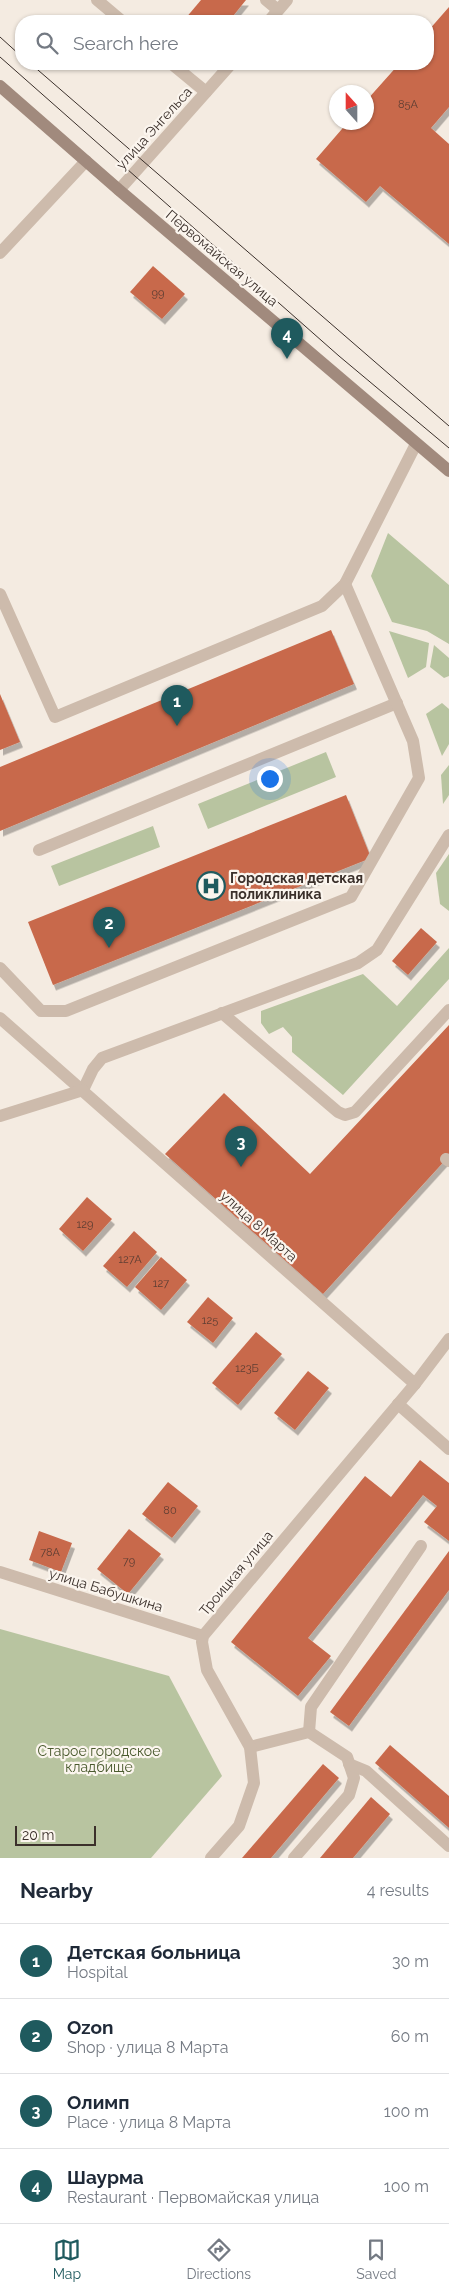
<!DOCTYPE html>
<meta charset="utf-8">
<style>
:root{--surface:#fff;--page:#f6f6f7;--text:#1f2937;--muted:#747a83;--line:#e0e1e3;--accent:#1f5a5e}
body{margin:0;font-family:Raleway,sans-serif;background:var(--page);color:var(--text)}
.compass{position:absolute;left:329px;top:85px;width:45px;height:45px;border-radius:50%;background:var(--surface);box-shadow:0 1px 4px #0004;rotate:339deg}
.scale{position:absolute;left:15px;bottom:12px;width:81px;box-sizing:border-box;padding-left:5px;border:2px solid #3b302b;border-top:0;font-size:14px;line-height:18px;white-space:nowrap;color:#3b302b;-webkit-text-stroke:4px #fbf5ee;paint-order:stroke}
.you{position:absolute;left:269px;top:778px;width:18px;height:18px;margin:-12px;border:4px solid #fff;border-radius:50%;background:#1a73e8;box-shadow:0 0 0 8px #1a73e833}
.badge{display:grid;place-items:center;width:32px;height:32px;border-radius:50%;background:var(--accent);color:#fff;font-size:16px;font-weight:700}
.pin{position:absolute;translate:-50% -41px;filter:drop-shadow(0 1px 2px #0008)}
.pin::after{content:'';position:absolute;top:26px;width:18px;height:15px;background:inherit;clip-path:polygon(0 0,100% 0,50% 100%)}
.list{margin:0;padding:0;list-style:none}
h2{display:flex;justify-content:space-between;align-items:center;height:65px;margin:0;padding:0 20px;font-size:21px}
h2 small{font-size:16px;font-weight:400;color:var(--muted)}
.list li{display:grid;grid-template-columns:32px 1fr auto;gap:15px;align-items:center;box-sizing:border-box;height:75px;padding:0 20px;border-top:1px solid var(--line)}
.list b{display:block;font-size:19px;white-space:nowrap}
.list p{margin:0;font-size:16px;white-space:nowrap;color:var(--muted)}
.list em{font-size:16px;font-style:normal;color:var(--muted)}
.icon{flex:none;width:28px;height:28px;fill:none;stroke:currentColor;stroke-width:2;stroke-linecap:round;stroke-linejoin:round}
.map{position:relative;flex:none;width:449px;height:1858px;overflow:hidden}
.search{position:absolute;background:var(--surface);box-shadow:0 1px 4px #0004;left:15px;right:15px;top:15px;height:55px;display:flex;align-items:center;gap:12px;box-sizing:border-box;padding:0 18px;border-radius:20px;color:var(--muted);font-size:19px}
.sheet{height:365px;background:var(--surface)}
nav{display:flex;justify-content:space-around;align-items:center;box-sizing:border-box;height:70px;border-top:1px solid var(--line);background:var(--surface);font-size:14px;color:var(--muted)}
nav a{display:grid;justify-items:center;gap:2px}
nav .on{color:var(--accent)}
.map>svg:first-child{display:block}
</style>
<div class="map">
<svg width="449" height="1858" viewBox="0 0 449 1858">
<defs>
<filter id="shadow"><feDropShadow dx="3" dy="5.5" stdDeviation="0" flood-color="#0004"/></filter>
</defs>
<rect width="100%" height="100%" fill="#f4ebe1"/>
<!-- green -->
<g fill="#b8c4a0">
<polygon points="388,533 449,585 449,644 427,631 392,622 371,576"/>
<polygon points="389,631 429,643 426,667 408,678"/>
<polygon points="434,645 449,658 449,676 444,678 430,667"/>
<polygon points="442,703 449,709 449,744 442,756 426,714"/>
<polygon points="326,752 336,777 208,829 198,804"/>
<polygon points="449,765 449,795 443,804 441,775"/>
<polygon points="153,826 160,847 59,886 51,866"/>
<polygon points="449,854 449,911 440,904 436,873"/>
<polygon points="449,948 449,979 343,1095 292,1052 292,1037 283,1027 269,1034 261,1023 261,1011 363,974 397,1006"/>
<polygon points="0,1629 169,1676 222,1776 151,1858 0,1858"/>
</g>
<!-- building -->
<g fill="#c8694b" filter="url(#shadow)">
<polygon points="201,0 246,0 229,21 188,21 185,19"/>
<polygon points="449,7 449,107 431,128 449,144 449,244 380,186 366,202 316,159 348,122 366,122 366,101 399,64 428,64 428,31"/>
<polygon points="153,266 185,294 162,319 130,292"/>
<polygon points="331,630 354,684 0,831 0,767"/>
<polygon points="0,694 20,742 0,750"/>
<polygon points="346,795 371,858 53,985 28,922"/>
<polygon points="421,928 437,942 408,975 392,961"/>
<polygon points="449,1025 449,1156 323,1294 165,1154 224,1093 310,1174"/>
<polygon points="87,1197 112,1219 83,1251 59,1229"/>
<polygon points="134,1231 157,1252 127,1287 103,1266"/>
<polygon points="161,1257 187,1280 161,1310 135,1287"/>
<polygon points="208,1297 233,1318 213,1343 187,1322"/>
<polygon points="256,1332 282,1354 238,1405 212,1383"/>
<polygon points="308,1371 329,1388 295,1430 274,1413"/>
<polygon points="420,1460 449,1483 449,1541 424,1522 437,1506 423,1495 308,1638 331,1656 298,1696 231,1642 365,1476 391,1497"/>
<polygon points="168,1482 198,1506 172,1538 142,1514"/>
<polygon points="129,1529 161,1554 128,1594 97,1569"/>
<polygon points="39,1531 72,1543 61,1572 29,1560"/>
<polygon points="449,1551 449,1590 349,1726 330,1712"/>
<polygon points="390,1745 449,1796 449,1828 375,1763"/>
<polygon points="323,1764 339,1778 271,1858 242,1858"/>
<polygon points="371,1797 390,1814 353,1858 320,1858"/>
</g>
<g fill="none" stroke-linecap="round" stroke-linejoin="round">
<!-- service -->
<g stroke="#cdbbac" stroke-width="12">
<polyline points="97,0 122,21"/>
<polyline points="266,0 278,10"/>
<polyline points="172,64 206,92"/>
<polyline points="0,253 86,161"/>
<polyline points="0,594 55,717 322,606 345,584 416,444"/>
<polyline points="39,850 397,703"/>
<polyline points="0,968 41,1011 66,1011 351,897 419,778 413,741 345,584"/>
<polyline points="222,1013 338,1112 345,1115 355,1112 449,1010"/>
<polyline points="83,1090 93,1069 102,1058 358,963 377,950 449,835"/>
<polyline points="446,1159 449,1161"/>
<polyline points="309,1732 311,1707 421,1546"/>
<polyline points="250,1747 309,1732 347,1757 354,1778 349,1795 294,1858"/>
<polyline points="349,1764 366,1771 449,1846"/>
</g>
<!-- minor -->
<g stroke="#cdbbac" stroke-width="12">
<polyline points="0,1018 415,1384"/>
<polyline points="0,1116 83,1090"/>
<polyline points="398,1404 449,1449"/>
<polyline points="0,1572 203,1636"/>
<polyline points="211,1858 239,1826 254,1783 250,1747 207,1670 202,1642 203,1636 415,1384 449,1339"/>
</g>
<!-- tertiary -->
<g stroke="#cdbbac" stroke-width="12">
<polyline points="269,21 287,0"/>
<polyline points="119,190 231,64"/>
</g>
<!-- secondary -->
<polyline stroke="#a18a7d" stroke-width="12" points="0,86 119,190 449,471"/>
<!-- tram -->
<g stroke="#3b302b" stroke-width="1">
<polyline points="0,37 21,56"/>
<polyline points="0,57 339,356 449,448"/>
<polyline points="31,64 449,426"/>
</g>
</g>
<!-- icons -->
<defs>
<symbol id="hospital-ring" viewBox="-11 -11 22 22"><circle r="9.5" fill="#fbf5ee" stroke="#1f5a5e" stroke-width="1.5"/><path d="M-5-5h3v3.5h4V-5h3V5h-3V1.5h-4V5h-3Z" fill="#1f5a5e"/></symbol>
</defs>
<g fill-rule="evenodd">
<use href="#hospital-ring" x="195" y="870" width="32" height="32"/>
</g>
<g text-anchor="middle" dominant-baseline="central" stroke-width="4.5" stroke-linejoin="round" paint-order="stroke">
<!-- number labels -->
<g font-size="11" fill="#5e3e33">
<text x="408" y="104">85А</text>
<text x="158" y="293">99</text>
<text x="85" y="1224">129</text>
<text x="130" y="1259">127А</text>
<text x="161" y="1283">127</text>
<text x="210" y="1320">125</text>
<text x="247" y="1368">123Б</text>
<text x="170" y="1510">80</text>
<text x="50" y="1552">78А</text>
<text x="129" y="1561">79</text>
</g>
<!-- street labels -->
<g font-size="14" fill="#3b302b" stroke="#fbf5ee">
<text transform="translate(154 128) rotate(-48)">улица Энгельса</text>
<text transform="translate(222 258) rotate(40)">Первомайская улица</text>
<text transform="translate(259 1226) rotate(42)">улица 8 Марта</text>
<text transform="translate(236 1573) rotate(-50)">Троицкая улица</text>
<text transform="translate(106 1590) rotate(17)">улица Бабушкина</text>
</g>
<!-- poi labels -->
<g font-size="14" font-weight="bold" fill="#3b302b" stroke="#fbf5ee" text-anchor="start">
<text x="230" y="878">Городская детская<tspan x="230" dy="16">поликлиника</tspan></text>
</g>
<!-- park labels -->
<g font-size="14" fill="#4a5a2e" stroke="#fbf5ee">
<text x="99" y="1751">Старое городское<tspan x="99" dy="16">кладбище</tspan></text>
</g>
</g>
</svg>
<svg class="compass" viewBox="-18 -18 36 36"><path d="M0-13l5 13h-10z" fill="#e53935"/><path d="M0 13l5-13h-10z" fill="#747a83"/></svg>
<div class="scale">20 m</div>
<div class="you"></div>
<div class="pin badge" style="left:177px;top:726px">1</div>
<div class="pin badge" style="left:109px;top:948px">2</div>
<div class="pin badge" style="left:241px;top:1167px">3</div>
<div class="pin badge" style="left:287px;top:359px">4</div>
<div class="search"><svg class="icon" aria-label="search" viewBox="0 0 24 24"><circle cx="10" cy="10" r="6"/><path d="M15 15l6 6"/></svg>Search here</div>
</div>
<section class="sheet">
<h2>Nearby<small>4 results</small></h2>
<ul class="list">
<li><span class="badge">1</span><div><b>Детская больница</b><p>Hospital</p></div><em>30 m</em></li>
<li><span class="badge">2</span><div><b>Ozon</b><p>Shop · улица 8 Марта</p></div><em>60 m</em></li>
<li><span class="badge">3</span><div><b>Олимп</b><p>Place · улица 8 Марта</p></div><em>100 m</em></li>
<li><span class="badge">4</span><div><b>Шаурма</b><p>Restaurant · Первомайская улица</p></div><em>100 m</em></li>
</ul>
</section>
<nav>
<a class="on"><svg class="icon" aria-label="map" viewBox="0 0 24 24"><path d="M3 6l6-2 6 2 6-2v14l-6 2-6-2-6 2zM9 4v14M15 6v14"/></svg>Map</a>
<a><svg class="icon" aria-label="directions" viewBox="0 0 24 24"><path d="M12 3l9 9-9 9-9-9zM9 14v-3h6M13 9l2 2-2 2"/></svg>Directions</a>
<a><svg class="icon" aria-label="saved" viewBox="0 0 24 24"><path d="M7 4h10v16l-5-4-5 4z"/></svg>Saved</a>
</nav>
